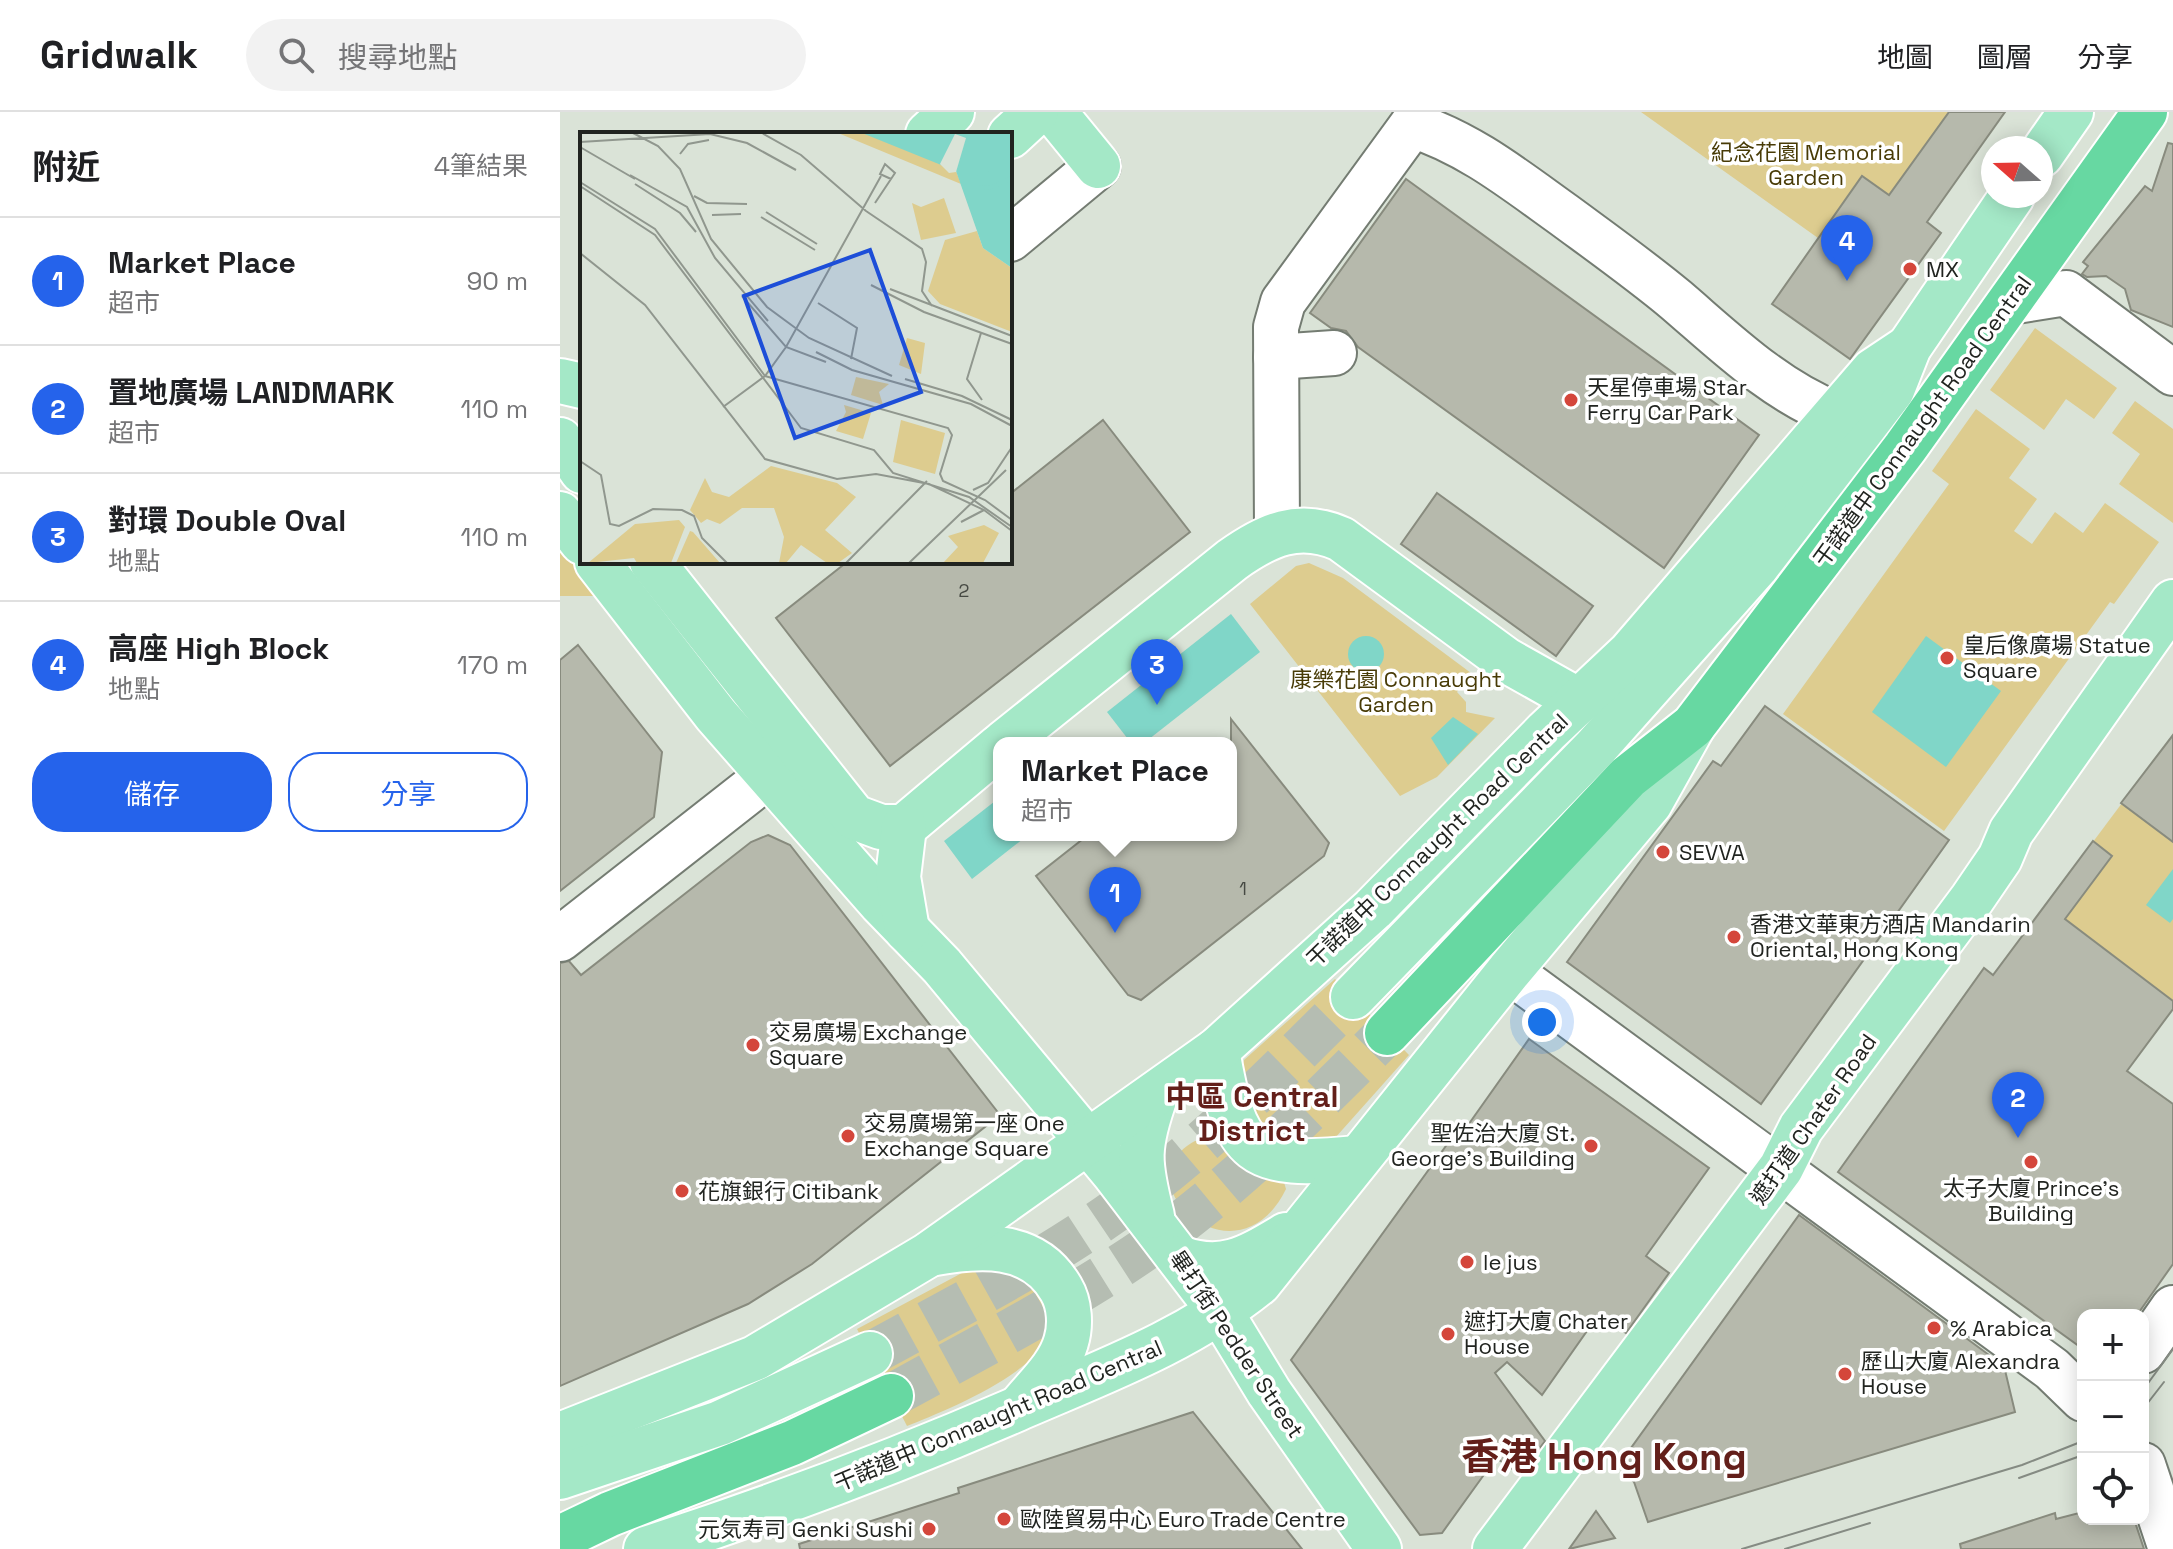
<!DOCTYPE html>
<html lang="zh-TW">
<meta charset="utf-8">
<style>
:root{--surface:#fff;--page:#f2f2f2;--text:#202124;--muted:#757577;--line:#e0e0e0;--accent:#2563eb}
body{margin:0;font-family:"Space Grotesk","Noto Sans TC",sans-serif;background:var(--page);color:var(--text)}
.controls{position:absolute;right:24px;bottom:24px;display:grid;overflow:hidden;border-radius:16px;box-shadow:0 4px 20px #0003}
.controls button{width:72px;height:72px;display:grid;place-items:center;padding:0;border:0;border-bottom:2px solid var(--line);background:var(--surface);color:var(--text);font:40px sans-serif}
.compass{position:absolute;left:1421px;top:24px;width:72px;height:72px;border-radius:50%;background:var(--surface);box-shadow:0 4px 20px #0003;rotate:290deg}
.you{position:absolute;left:982px;top:910px;width:28px;height:28px;margin:-20px;border:6px solid #fff;border-radius:50%;background:#1a73e8;box-shadow:0 0 0 12px #1a73e833}
.badge{display:grid;place-items:center;width:52px;height:52px;border-radius:50%;background:var(--accent);color:#fff;font-size:26px;font-weight:700}
.pin{position:absolute;translate:-50% -66px;filter:drop-shadow(0 2px 4px #0008)}
.pin::after{content:'';position:absolute;top:42px;width:28px;height:24px;background:inherit;clip-path:polygon(0 0,100% 0,50% 100%)}
.popup{position:absolute;left:433px;top:625px;width:244px;height:104px;box-sizing:border-box;display:grid;place-content:center;border-radius:16px;background:var(--surface);filter:drop-shadow(0 2px 6px #0005);font-size:26px;white-space:nowrap;color:var(--muted)}
.popup b{font-size:30px;color:var(--text)}
.popup::after{content:'';position:absolute;left:50%;top:100%;margin-left:-16px;border:16px solid transparent;border-top-color:var(--surface)}
.list{margin:0;padding:0;list-style:none}
h2{display:flex;justify-content:space-between;align-items:center;height:104px;margin:0;padding:0 32px;font-size:34px}
h2 small{font-size:26px;font-weight:400;color:var(--muted)}
.list li{display:grid;grid-template-columns:52px 1fr auto;gap:24px;align-items:center;box-sizing:border-box;height:128px;padding:0 32px;border-top:2px solid var(--line)}
.list b{display:block;font-size:30px;white-space:nowrap}
.list p{margin:0;font-size:26px;white-space:nowrap;color:var(--muted)}
.list em{font-size:26px;font-style:normal;color:var(--muted)}
.actions{display:flex;gap:16px;padding:24px 32px}
.actions a{flex:1;padding:18px 0;border:2px solid var(--accent);border-radius:32px;text-align:center;font-size:28px;color:var(--accent)}
.actions .main{background:var(--accent);color:#fff}
.icon{flex:none;width:44px;height:44px;fill:none;stroke:currentColor;stroke-width:2;stroke-linecap:round;stroke-linejoin:round}
.map{position:relative;flex:none;width:1613px;height:1437px;overflow:hidden}
header{display:flex;align-items:center;gap:48px;box-sizing:border-box;height:112px;padding:0 40px;background:var(--surface);border-bottom:2px solid var(--line)}
header strong{font-size:38px}
nav{display:flex;gap:44px;margin-inline-start:auto;font-size:28px}
.search{width:560px;height:72px;background:var(--page);display:flex;align-items:center;gap:20px;box-sizing:border-box;padding:0 28px;border-radius:44px;color:var(--muted);font-size:30px}
main{display:flex}
aside{flex:1;background:var(--surface)}
.map>svg:first-child{display:block}
</style>
<header>
<strong>Gridwalk</strong>
<div class="search"><svg class="icon" aria-label="search" viewBox="0 0 24 24"><circle cx="10" cy="10" r="6"/><path d="M15 15l6 6"/></svg>搜尋地點</div>
<nav><a>地圖</a><a>圖層</a><a>分享</a></nav>
</header>
<main>
<aside>
<h2>附近<small>4筆結果</small></h2>
<ul class="list">
<li><span class="badge">1</span><div><b>Market Place</b><p>超市</p></div><em>90 m</em></li>
<li><span class="badge">2</span><div><b>置地廣場 LANDMARK</b><p>超市</p></div><em>110 m</em></li>
<li><span class="badge">3</span><div><b>對環 Double Oval</b><p>地點</p></div><em>110 m</em></li>
<li><span class="badge">4</span><div><b>高座 High Block</b><p>地點</p></div><em>170 m</em></li>
</ul>
<div class="actions"><a class="main">儲存</a><a>分享</a></div>
</aside>
<div class="map">
<svg width="1613" height="1437" viewBox="0 0 1613 1437">
<rect width="100%" height="100%" fill="#dae3d7"/>
<!-- green -->
<g fill="#ddcc8f">
<polygon points="1081,0 1389,0 1329,83 1302,65 1258,126"/>
<polygon points="1475,216 1557,276 1534,307 1506,287 1484,318 1430,278"/>
<polygon points="1575,289 1613,317 1613,411 1559,372 1580,342 1552,321"/>
<polygon points="1416,297 1470,337 1449,366 1477,387 1454,419 1472,432 1495,400 1523,421 1545,391 1599,430 1554,492 1550,490 1384,719 1223,602 1389,372 1372,359"/>
<polygon points="0,434 34,478 33,484 0,484"/>
<polygon points="749,451 783,466 911,561 897,580 906,590 906,600 935,606 877,665 840,684 690,492 736,454"/>
<polygon points="1613,623 1613,889 1458,830"/>
<polygon points="775,867 849,943 775,1026 748,1036 695,1017 680,962 684,948"/>
<path d="M 635,1029 L 651,1029 L 723,1067 L 726,1077 C 677,1178 558,1070 635,1029 Z"/>
<path d="M 438,1150 L 478,1169 C 482,1182 490,1197 491,1210 C 494,1256 382,1300 347,1314 L 297,1217 L 415,1154 Z"/>
</g>
<!-- water -->
<g fill="#80d6c8">
<polygon points="671,502 700,540 584,631 571,631 547,600"/>
<polygon points="1366,524 1441,579 1386,655 1312,600"/>
<circle cx="806" cy="542" r="18"/>
<polygon points="893,605 918,622 888,653 871,626"/>
<polygon points="439,686 439,723 468,723 412,767 384,729"/>
<polygon points="1613,757 1613,807 1610,811 1586,793"/>
</g>
<!-- building -->
<g fill="#b6b9ac" stroke="#888b7e" stroke-width="2">
<polygon points="1389,0 1445,0 1367,110 1381,121 1290,247 1212,192 1302,64 1329,83"/>
<polygon points="1608,31 1613,32 1613,215 1571,198 1565,177 1546,164 1527,165 1522,162 1528,154 1523,150 1585,74 1592,79"/>
<polygon points="846,67 1199,323 1104,456 798,235 786,219 771,216 750,201"/>
<polygon points="543,308 630,420 330,654 216,506 287,450 450,450 450,382"/>
<polygon points="877,381 1033,494 996,544 841,432"/>
<polygon points="18,533 102,640 94,705 0,779 0,548"/>
<polygon points="1205,594 1389,728 1201,992 1007,850 1153,649 1161,654"/>
<polygon points="671,607 769,731 764,744 581,888 568,883 476,764 528,723 671,723"/>
<polygon points="1613,623 1613,730 1561,691"/>
<polygon points="208,723 230,733 440,1003 252,1152 188,1192 0,1274 0,851 9,849 21,863 191,730"/>
<polygon points="1533,729 1552,744 1505,807 1613,889 1613,897 1567,959 1613,992 1613,1152 1577,1203 1523,1203 1523,1237 1278,1060 1424,856 1433,863"/>
<polygon points="969,927 1149,1056 1086,1144 1109,1161 1066,1221 1039,1202 982,1283 947,1250 935,1261 985,1329 960,1362 936,1346 882,1421 860,1423 731,1248 896,1020 901,1023"/>
<polygon points="1239,1103 1444,1254 1455,1300 1088,1410 1074,1370 1058,1354"/>
<polygon points="633,1300 742,1437 240,1437 239,1432 399,1381 398,1376"/>
<polygon points="1036,1399 1055,1426 1009,1437"/>
<polygon points="1523,1400 1523,1407 1574,1407 1584,1437 1401,1437 1400,1432 1495,1401 1496,1407"/>
</g>
<g fill="none" stroke-linecap="round" stroke-linejoin="round">
<!-- major-tunnel -->
<path stroke="#b5bdb2" stroke-width="44" stroke-dasharray="44 22" stroke-linecap="butt" d="M 310,1242 C 392,1197 475,1155 552,1101 C 641,1039 717,961 793,885"/>
<!-- highway-tunnel -->
<path stroke="#b5bdb2" stroke-width="44" stroke-dasharray="44 22" stroke-linecap="butt" d="M 331,1284 C 418,1236 507,1191 588,1135 C 676,1073 752,996 827,921"/>
<defs>
<g id="minor">
<polyline points="450,127 538,54"/>
<polyline points="1450,190 1506,181 1613,261"/>
<polyline points="716,245 774,241"/>
<path d="M 717,421 L 716,215 L 723,190 L 852,13 C 909,31 955,68 1004,103 C 1042,131 1080,158 1116,188 C 1165,230 1214,278 1275,302"/>
<polyline points="0,827 209,663 235,638"/>
<polyline points="949,859 1492,1257 1523,1287"/>
<polyline points="1583,1239 1613,1196"/>
<polyline points="1583,1353 1611,1437"/>
</g>
<g id="major">
<polyline points="494,0 538,54"/>
<polyline points="368,22 392,0"/>
<polyline points="450,24 476,0"/>
<polyline points="1481,43 1511,0"/>
<polyline points="0,269 22,274"/>
<polyline points="0,328 22,359"/>
<polyline points="0,402 22,430"/>
<polyline points="37,450 156,603 321,791 382,854 554,1061 661,1201 709,1280 819,1437"/>
<polyline points="92,450 294,705 321,715 344,715 439,635"/>
<path d="M 444,631 L 672,448 C 707,423 739,408 781,427 L 946,548 L 1019,589"/>
<polyline points="344,715 338,765 347,818"/>
<polyline points="793,885 1035,636 1196,455 1332,278 1349,235 1452,84"/>
<path d="M 657,938 C 675,1044 690,1057 797,1046"/>
<path d="M 592,1104 C 578,1050 577,1035 596,982"/>
<path d="M 370,1142 C 418,1133 473,1128 501,1177 C 510,1192 511,1214 506,1230 C 499,1255 476,1275 460,1295"/>
<path d="M 620,1146 C 663,1162 689,1145 726,1123"/>
<polyline points="0,1323 195,1246 368,1143 657,938 813,797 986,620 1070,541 1313,259 1349,235"/>
<polyline points="0,1365 160,1311 310,1242"/>
<path d="M 86,1437 C 212,1396 335,1350 457,1297 C 542,1260 626,1230 699,1171 L 949,859 L 1090,691 L 1133,614"/>
<polyline points="935,1437 1221,1056 1241,1016 1412,787 1440,746 1451,720 1613,490"/>
</g>
<g id="highway">
<polyline points="827,921 1068,665 1133,614 1345,336 1585,0"/>
<polyline points="0,1426 50,1402 232,1331 331,1284"/>
</g>
</defs>
<!-- minor casing -->
<use href="#minor" stroke="#747c72" stroke-width="48"/>
<!-- major casing -->
<use href="#major" stroke="#fff" stroke-width="48"/>
<!-- highway casing -->
<use href="#highway" stroke="#fff" stroke-width="48"/>
<!-- minor -->
<use href="#minor" stroke="#fff" stroke-width="44"/>
<!-- major -->
<use href="#major" stroke="#a4e8c7" stroke-width="44"/>
<!-- highway -->
<use href="#highway" stroke="#67d8a2" stroke-width="44"/>
<!-- tram -->
<g stroke="#858b83" stroke-width="2">
<polyline points="1583,1278 1613,1237"/>
<polyline points="1583,1297 1604,1270"/>
<polyline points="1459,1366 1523,1343"/>
<polyline points="1182,1437 1462,1353 1523,1329"/>
<polyline points="1225,1437 1310,1411"/>
</g>
</g>
<!-- markers -->
<g fill="#d4463b" stroke="#fff" stroke-width="3">
<circle cx="1350" cy="157" r="8"/>
<circle cx="1011" cy="288" r="8"/>
<circle cx="1387" cy="546" r="8"/>
<circle cx="1103" cy="740" r="8"/>
<circle cx="1174" cy="825" r="8"/>
<circle cx="193" cy="933" r="8"/>
<circle cx="288" cy="1024" r="8"/>
<circle cx="1031" cy="1034" r="8"/>
<circle cx="1471" cy="1050" r="8"/>
<circle cx="122" cy="1079" r="8"/>
<circle cx="907" cy="1150" r="8"/>
<circle cx="1374" cy="1216" r="8"/>
<circle cx="888" cy="1222" r="8"/>
<circle cx="1285" cy="1262" r="8"/>
<circle cx="444" cy="1407" r="8"/>
<circle cx="369" cy="1417" r="8"/>
</g>
<g text-anchor="middle" dominant-baseline="central" stroke-width="7" stroke-linejoin="round" paint-order="stroke">
<!-- number labels -->
<g font-size="18" fill="#464943">
<text x="404" y="478">2</text>
<text x="683" y="776">1</text>
</g>
<!-- park labels -->
<g font-size="22" fill="#483b06" stroke="#fff">
<text x="1246" y="40">紀念花園 Memorial<tspan x="1246" dy="25">Garden</tspan></text>
<text x="836" y="567">康樂花園 Connaught<tspan x="836" dy="25">Garden</tspan></text>
</g>
<!-- poi labels -->
<g font-size="22" fill="#212420" stroke="#fff" text-anchor="start">
<text x="1366" y="157">MX</text>
<text x="1027" y="275">天星停車場 Star<tspan x="1027" dy="25">Ferry Car Park</tspan></text>
<text x="1403" y="533">皇后像廣場 Statue<tspan x="1403" dy="25">Square</tspan></text>
<text x="1119" y="740">SEVVA</text>
<text x="1190" y="812">香港文華東方酒店 Mandarin<tspan x="1190" dy="25">Oriental, Hong Kong</tspan></text>
<text x="209" y="920">交易廣場 Exchange<tspan x="209" dy="25">Square</tspan></text>
<text x="304" y="1011">交易廣場第一座 One<tspan x="304" dy="25">Exchange Square</tspan></text>
<text x="1015" y="1021" text-anchor="end">聖佐治大廈 St.<tspan x="1015" dy="25">George's Building</tspan></text>
<text x="1471" y="1076" text-anchor="middle">太子大廈 Prince's<tspan x="1471" dy="25">Building</tspan></text>
<text x="138" y="1079">花旗銀行 Citibank</text>
<text x="923" y="1150">le jus</text>
<text x="904" y="1209">遮打大廈 Chater<tspan x="904" dy="25">House</tspan></text>
<text x="1390" y="1216">% Arabica</text>
<text x="1301" y="1249">歷山大廈 Alexandra<tspan x="1301" dy="25">House</tspan></text>
<text x="460" y="1407">歐陸貿易中心 Euro Trade Centre</text>
<text x="353" y="1417" text-anchor="end">元気寿司 Genki Sushi</text>
</g>
<!-- street labels -->
<g font-size="22" fill="#212420" stroke="#fff">
<text transform="translate(1362 309) rotate(-54)">干諾道中 Connaught Road Central</text>
<text transform="translate(877 728) rotate(-44)">干諾道中 Connaught Road Central</text>
<text transform="translate(1253 1007) rotate(-55)">遮打道 Chater Road</text>
<text transform="translate(677 1232) rotate(56)">畢打街 Pedder Street</text>
<text transform="translate(438 1303) rotate(-23)">干諾道中 Connaught Road Central</text>
</g>
<!-- district labels -->
<g font-size="30" font-weight="bold" fill="#631f1a" stroke="#fff">
<text x="692" y="984">中區 Central<tspan x="692" dy="34">District</tspan></text>
</g>
<!-- town labels -->
<g font-size="38" font-weight="bold" fill="#631f1a" stroke="#fff">
<text x="1044" y="1345">香港 Hong Kong</text>
</g>
</g>
<!-- overview -->
<g transform="translate(20 20)">
<rect width="432" height="432" fill="#dae3d7"/>
<path d="M 258,1 L 286,1 L 324,13 L 374,34 L 381,52 ZM 364,66 L 376,101 L 341,108 L 332,71 L 341,75 ZM 397,99 L 403,116 L 432,136 L 432,200 L 360,172 L 348,159 L 365,108 ZM 327,206 L 345,211 L 341,242 L 319,233 ZM 276,245 L 309,252 L 299,260 L 303,273 L 271,263 ZM 264,273 L 291,281 L 283,307 L 256,299 L 266,280 ZM 321,288 L 365,301 L 355,342 L 313,330 ZM 191,334 L 257,351 L 276,365 L 245,398 L 272,421 L 258,431 L 247,431 L 221,413 L 206,431 L 199,431 L 204,405 L 194,376 L 162,376 L 140,392 L 127,387 L 121,391 L 110,378 L 125,346 L 132,360 L 149,365 ZM 99,388 L 105,395 L 91,431 L 57,431 L 54,426 L 8,431 L 55,392 ZM 404,393 L 419,401 L 403,431 L 363,431 L 378,415 L 368,404 ZM 110,399 L 113,400 L 140,431 L 96,431 Z" fill="#ddcc8f"/>
<path d="M 282,1 L 432,1 L 432,136 L 403,116 L 376,39 Z" fill="#80d6c8"/>
<path d="M 375,2 L 386,6 L 376,40 L 369,41 L 360,32 Z" fill="#dae3d7"/>
<path fill="none" stroke="#80d6c8" stroke-width="4" d="M 395,48 L 432,18M 398,55 L 410,56 L 432,46"/>
<path fill="none" stroke="#90978e" stroke-width="2" d="M 53,1 L 78,14 L 100,37 L 131,107 L 187,175 L 229,206 L 312,244M 182,1 L 221,23 L 286,79M 0,10 L 130,2 L 167,11 L 216,38M 0,15 L 55,47M 100,22 L 108,12 L 129,8M 50,43 L 107,75 L 135,126 L 188,189M 0,50 L 75,97 L 185,244M 55,52 L 100,81 L 116,100M 0,54 L 75,103 L 221,296 L 294,318 L 313,341 L 389,365 L 432,395M 114,64 L 127,71 L 167,72M 295,71 L 315,41 L 305,32 L 300,42 L 311,47M 286,79 L 342,117 L 346,130 L 342,159 L 352,174M 186,80 L 237,112M 132,83 L 161,82M 181,85 L 235,118M 0,121 L 65,173 L 185,327 L 257,347 L 296,342 L 349,352 L 404,378 L 432,399M 291,153 L 344,180 L 432,212M 310,157 L 432,204M 162,164 L 206,215 L 246,230M 238,171 L 277,196 L 271,227M 401,201 L 387,247 L 402,268M 236,220 L 272,238 L 391,272 L 432,294M 185,244 L 368,296 L 372,303 L 360,342 L 363,349 L 405,368 L 432,388M 325,247 L 382,264 L 432,288M 143,275 L 185,244 L 206,215 L 301,44M 0,329 L 21,343 L 30,392 L 39,394 L 73,377 L 102,378 L 114,384 L 122,406 L 147,431M 393,358 L 408,351 L 432,315M 381,390 L 404,378M 266,431 L 347,349M 329,431 L 426,338"/>
<path fill="#1d4ed8" fill-opacity="0.15" stroke="#1d4ed8" stroke-width="4" d="M 290,118 L 341,260 L 215,306 L 164,164 Z"/>
<rect width="432" height="432" fill="none" stroke="#212420" stroke-width="4"/>
</g>
</svg>
<div class="controls">
<button>+</button>
<button>−</button>
<button><svg class="icon" aria-label="locate" viewBox="0 0 24 24"><circle cx="12" cy="12" r="6"/><path d="M12 2v4M12 18v4M2 12h4M18 12h4"/></svg></button>
</div>
<svg class="compass" viewBox="-18 -18 36 36"><path d="M0-13l5 13h-10z" fill="#e53935"/><path d="M0 13l5-13h-10z" fill="#757577"/></svg>
<div class="you"></div>
<div class="pin badge" style="left:555px;top:821px">1</div>
<div class="popup"><b>Market Place</b>超市</div>
<div class="pin badge" style="left:1458px;top:1026px">2</div>
<div class="pin badge" style="left:597px;top:593px">3</div>
<div class="pin badge" style="left:1287px;top:169px">4</div>
</div>
</main>
